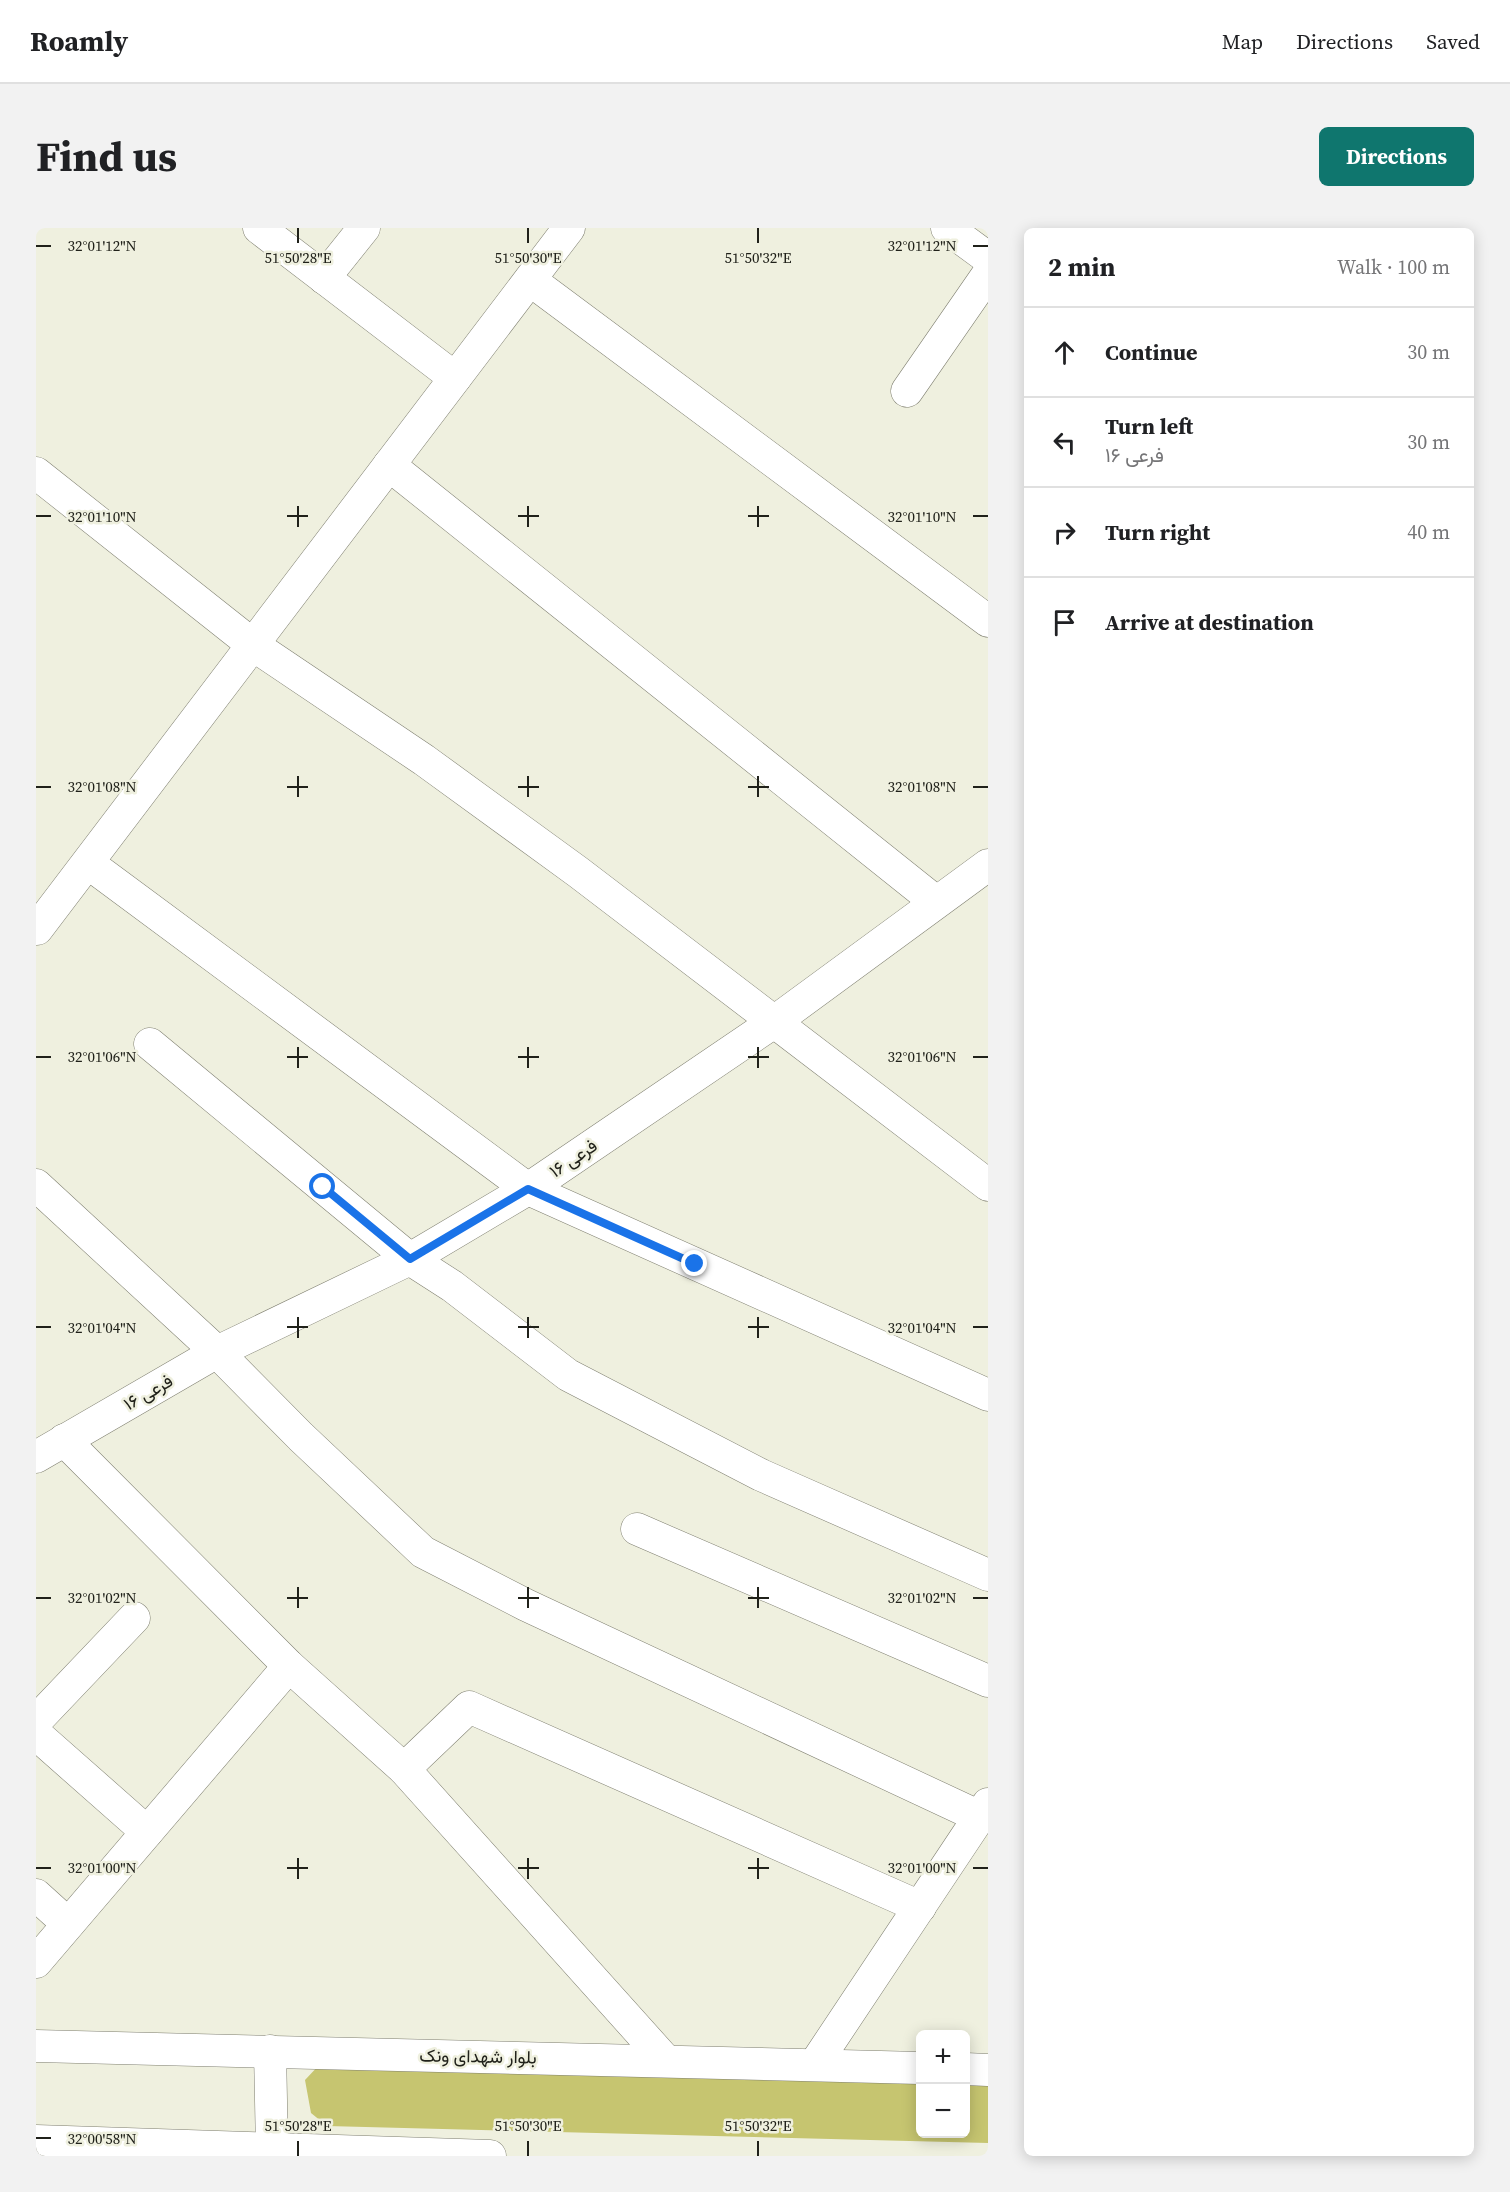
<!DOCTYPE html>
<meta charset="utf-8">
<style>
:root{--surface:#fff;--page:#f2f2f2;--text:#202124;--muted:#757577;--line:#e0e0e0;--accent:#0f766e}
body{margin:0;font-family:"Source Serif 4",Vazirmatn,serif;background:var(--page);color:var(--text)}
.controls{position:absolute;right:18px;bottom:18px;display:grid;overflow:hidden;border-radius:9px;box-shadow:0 3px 15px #0003}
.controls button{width:54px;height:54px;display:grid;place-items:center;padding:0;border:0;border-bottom:2px solid var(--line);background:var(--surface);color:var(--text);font:30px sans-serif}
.stop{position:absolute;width:18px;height:18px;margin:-14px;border:4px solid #1a73e8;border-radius:50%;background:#fff}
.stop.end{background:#1a73e8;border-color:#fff;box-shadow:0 2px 6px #0008}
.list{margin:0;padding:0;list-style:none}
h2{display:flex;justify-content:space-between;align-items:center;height:78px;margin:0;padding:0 24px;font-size:26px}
h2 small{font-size:20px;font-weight:400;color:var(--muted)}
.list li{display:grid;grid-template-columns:39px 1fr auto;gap:18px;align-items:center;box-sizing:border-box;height:90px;padding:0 24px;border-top:2px solid var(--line)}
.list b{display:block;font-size:22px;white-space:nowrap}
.list p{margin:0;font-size:20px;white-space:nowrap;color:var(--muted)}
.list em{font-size:20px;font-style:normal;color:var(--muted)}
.icon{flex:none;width:33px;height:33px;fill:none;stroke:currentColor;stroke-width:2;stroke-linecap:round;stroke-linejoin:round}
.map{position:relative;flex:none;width:952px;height:1928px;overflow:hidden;border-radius:9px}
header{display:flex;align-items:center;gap:36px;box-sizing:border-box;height:84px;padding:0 30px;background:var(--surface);border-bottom:2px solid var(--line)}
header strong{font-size:28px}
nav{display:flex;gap:33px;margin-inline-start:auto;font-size:21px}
.intro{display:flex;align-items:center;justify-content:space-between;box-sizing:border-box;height:144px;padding:0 36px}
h1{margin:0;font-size:42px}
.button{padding:15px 27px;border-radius:9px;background:var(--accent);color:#fff;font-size:21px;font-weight:700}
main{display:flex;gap:36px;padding:0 36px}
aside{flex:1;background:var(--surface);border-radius:9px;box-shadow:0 3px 15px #0003}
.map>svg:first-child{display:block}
</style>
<header>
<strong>Roamly</strong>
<nav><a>Map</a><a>Directions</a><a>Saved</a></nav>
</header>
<div class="intro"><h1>Find us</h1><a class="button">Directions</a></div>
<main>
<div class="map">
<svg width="952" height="1928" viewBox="0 0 952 1928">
<rect width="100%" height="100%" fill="#eff0df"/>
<!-- green -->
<polygon fill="#c6c570" points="285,1835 884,1851 884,1906 930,1906 930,1852 952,1853 952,1915 291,1898 275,1885 269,1852"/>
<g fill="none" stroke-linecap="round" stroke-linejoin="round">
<defs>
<g id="minor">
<polyline points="223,0 419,150"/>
<polyline points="911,0 952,30"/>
<polyline points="288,50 328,0"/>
<polyline points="494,52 952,393"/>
<polyline points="871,163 952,46"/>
<polyline points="353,237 900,674"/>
<polyline points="0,245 217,417 388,532 542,644 952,957"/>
<polyline points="52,635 492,961 952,1167"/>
<polyline points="1,701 533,0"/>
<polyline points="114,816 374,1031 416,1058 532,1147 725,1247 952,1347"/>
<polyline points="0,957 181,1124 265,1209 387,1324 490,1377 944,1589"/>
<polyline points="28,1212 253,1438 368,1541 433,1479 884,1679"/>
<polyline points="0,1229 181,1124 374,1031 492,961 738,794 952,637"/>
<polyline points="601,1301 952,1453"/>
<polyline points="0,1493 98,1390"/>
<polyline points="0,1506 111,1604"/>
<polyline points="368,1541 630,1833"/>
<polyline points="0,1667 32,1696"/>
<polyline points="0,1734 253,1438"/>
<polyline points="0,1818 884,1840"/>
<polyline points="234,1823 236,1922"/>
<polyline points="779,1836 952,1576"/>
<polyline points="930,1841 952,1842"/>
<polyline points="0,1913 454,1928"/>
</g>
</defs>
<!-- minor casing -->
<use href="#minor" stroke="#7f7f70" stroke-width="33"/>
<!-- minor -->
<use href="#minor" stroke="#fff" stroke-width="32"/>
</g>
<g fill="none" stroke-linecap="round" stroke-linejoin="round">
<!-- route -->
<polyline stroke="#1a73e8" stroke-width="8" points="287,959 374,1031 492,961 659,1036"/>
</g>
<!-- ticks -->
<path fill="none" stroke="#20211a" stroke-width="2" d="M 262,0 L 262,15M 492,0 L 492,15M 722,0 L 722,15M 0,18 L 15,18M 937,18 L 952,18M 262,278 L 262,299M 492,278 L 492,299M 722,278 L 722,299M 0,288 L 15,288M 251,288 L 272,288M 482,288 L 503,288M 712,288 L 733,288M 937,288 L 952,288M 262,548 L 262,569M 492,548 L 492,569M 722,548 L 722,569M 0,559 L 15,559M 251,559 L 272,559M 482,559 L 503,559M 712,559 L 733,559M 937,559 L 952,559M 262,819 L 262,840M 492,819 L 492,840M 722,819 L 722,840M 0,829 L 15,829M 251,829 L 272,829M 482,829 L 503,829M 712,829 L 733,829M 937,829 L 952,829M 262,1089 L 262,1110M 492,1089 L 492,1110M 722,1089 L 722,1110M 0,1099 L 15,1099M 251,1099 L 272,1099M 482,1099 L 503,1099M 712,1099 L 733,1099M 937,1099 L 952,1099M 262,1359 L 262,1380M 492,1359 L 492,1380M 722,1359 L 722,1380M 0,1370 L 15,1370M 251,1370 L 272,1370M 482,1370 L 503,1370M 712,1370 L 733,1370M 937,1370 L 952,1370M 262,1630 L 262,1651M 492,1630 L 492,1651M 722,1630 L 722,1651M 0,1640 L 15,1640M 251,1640 L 272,1640M 482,1640 L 503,1640M 712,1640 L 733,1640M 937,1640 L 952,1640M 0,1910 L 15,1910M 262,1913 L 262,1928M 492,1913 L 492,1928M 722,1913 L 722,1928"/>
<g text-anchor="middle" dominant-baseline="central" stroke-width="5" stroke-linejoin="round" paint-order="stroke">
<!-- street labels -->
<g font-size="18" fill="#20211a" stroke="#eff0df">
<text transform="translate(537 930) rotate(-34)">فرعی ۱۶</text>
<text transform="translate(112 1164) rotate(-30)">فرعی ۱۶</text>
<text transform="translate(442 1828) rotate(1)">بلوار شهدای ونک</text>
</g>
</g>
<g font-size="15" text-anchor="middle" fill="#20211a" stroke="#eff0df" stroke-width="5" stroke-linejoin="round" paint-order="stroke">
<text x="66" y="23">32°01'12"N</text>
<text x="886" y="23">32°01'12"N</text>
<text x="262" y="35">51°50'28"E</text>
<text x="492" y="35">51°50'30"E</text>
<text x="722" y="35">51°50'32"E</text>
<text x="66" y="294">32°01'10"N</text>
<text x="886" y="294">32°01'10"N</text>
<text x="66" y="564">32°01'08"N</text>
<text x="886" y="564">32°01'08"N</text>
<text x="66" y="834">32°01'06"N</text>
<text x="886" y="834">32°01'06"N</text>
<text x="66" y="1105">32°01'04"N</text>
<text x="886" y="1105">32°01'04"N</text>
<text x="66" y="1375">32°01'02"N</text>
<text x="886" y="1375">32°01'02"N</text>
<text x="66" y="1645">32°01'00"N</text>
<text x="886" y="1645">32°01'00"N</text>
<text x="262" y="1903">51°50'28"E</text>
<text x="492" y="1903">51°50'30"E</text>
<text x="722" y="1903">51°50'32"E</text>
<text x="66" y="1916">32°00'58"N</text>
</g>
</svg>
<div class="controls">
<button>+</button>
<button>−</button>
</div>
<div class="stop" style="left:287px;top:959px"></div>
<div class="stop end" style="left:659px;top:1036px"></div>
</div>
<aside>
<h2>2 min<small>Walk · 100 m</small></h2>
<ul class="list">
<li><svg class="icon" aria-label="ahead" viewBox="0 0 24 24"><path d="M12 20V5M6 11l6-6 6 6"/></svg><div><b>Continue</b></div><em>30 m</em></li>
<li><svg class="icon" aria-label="left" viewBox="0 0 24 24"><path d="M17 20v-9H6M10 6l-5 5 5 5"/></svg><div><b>Turn left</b><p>فرعی ۱۶</p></div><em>30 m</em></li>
<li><svg class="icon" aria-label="right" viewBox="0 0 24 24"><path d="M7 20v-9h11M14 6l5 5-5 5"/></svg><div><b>Turn right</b></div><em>40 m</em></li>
<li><svg class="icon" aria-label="arrive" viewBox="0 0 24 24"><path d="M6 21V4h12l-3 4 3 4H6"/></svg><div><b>Arrive at destination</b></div></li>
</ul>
</aside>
</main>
